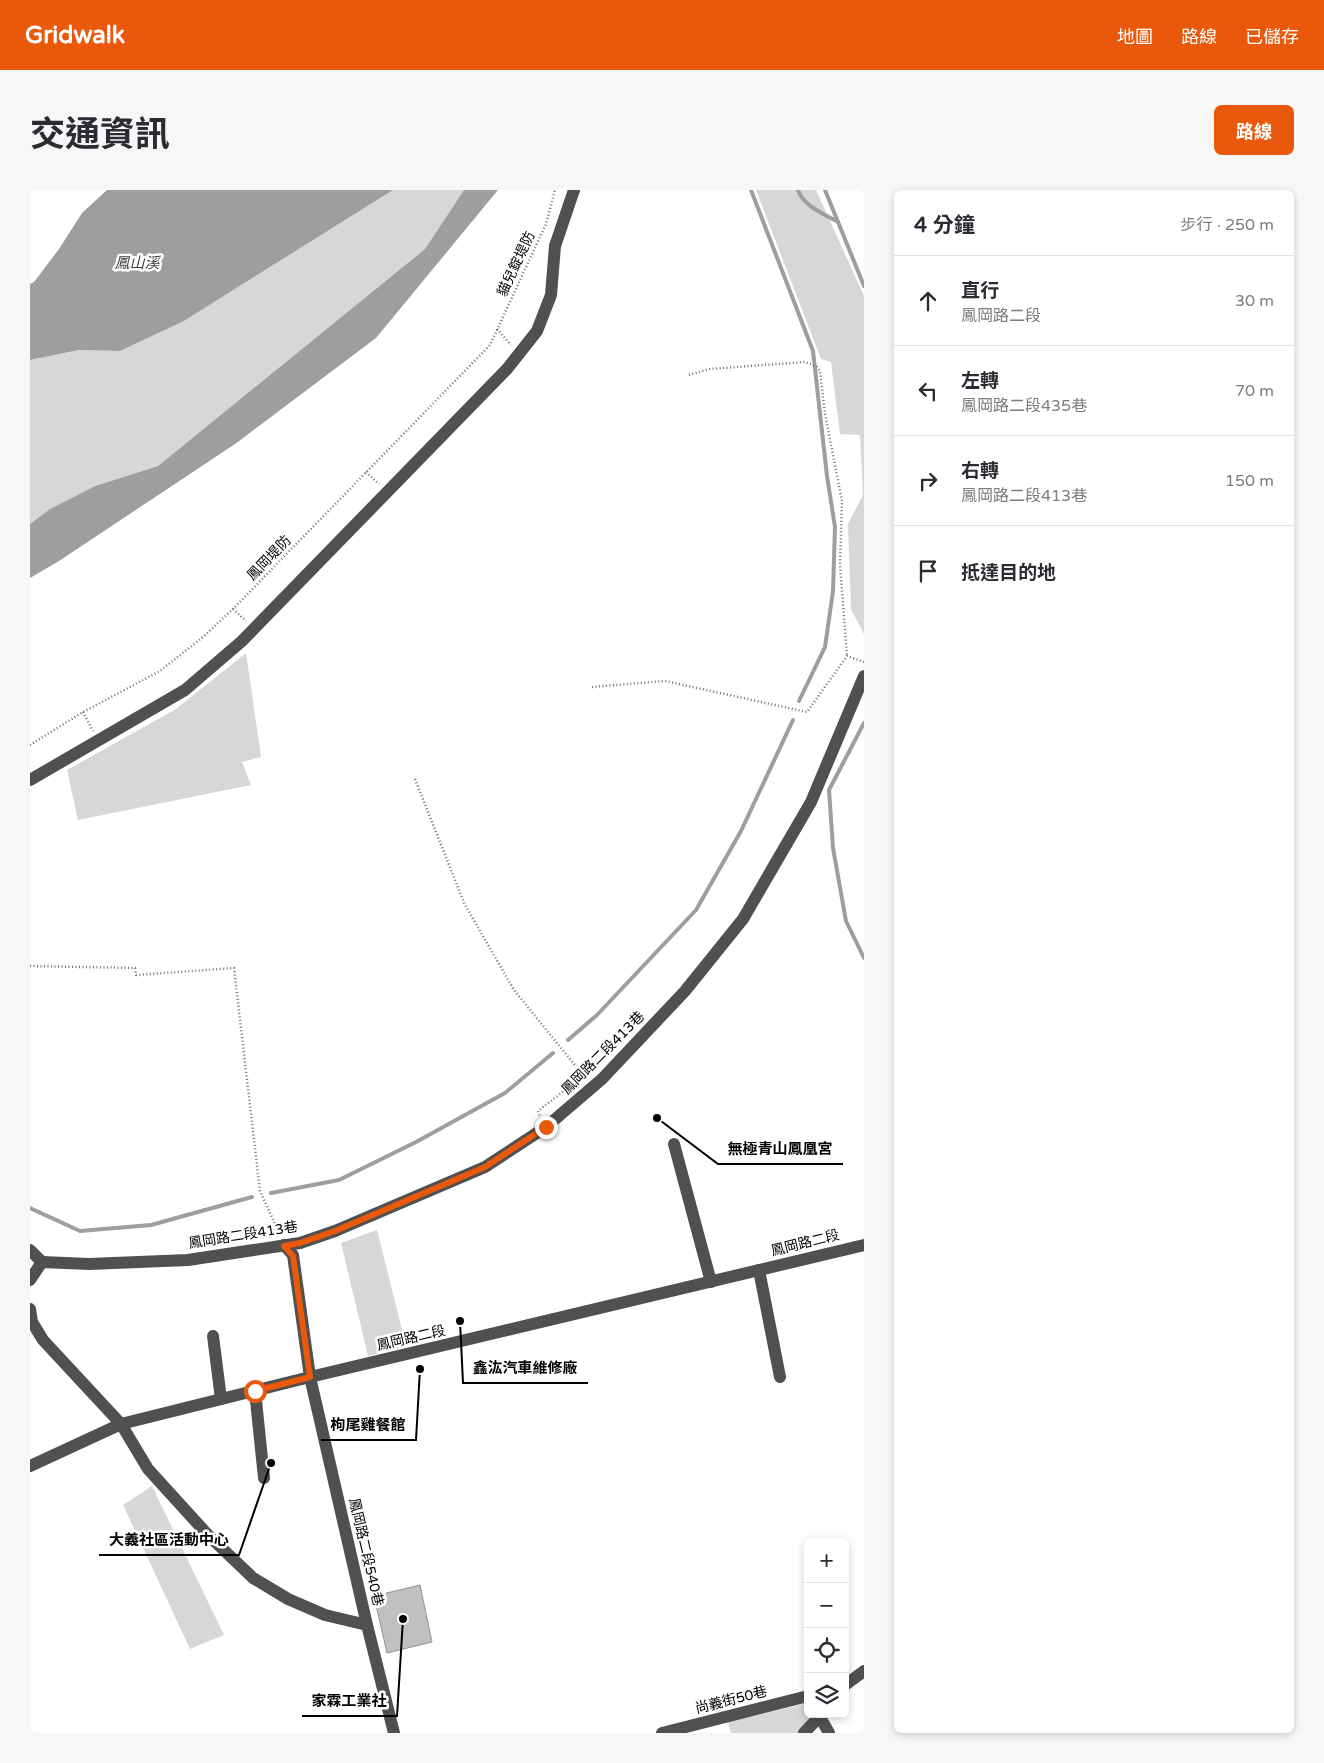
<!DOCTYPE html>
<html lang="zh-TW">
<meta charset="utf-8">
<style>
:root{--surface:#fff;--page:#f7f7f7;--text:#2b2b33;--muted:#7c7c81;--line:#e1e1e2;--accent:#ea580c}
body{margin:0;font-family:"Varela Round","Noto Sans TC",sans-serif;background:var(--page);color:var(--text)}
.controls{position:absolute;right:15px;bottom:15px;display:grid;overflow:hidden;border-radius:8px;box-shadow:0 2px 8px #0003}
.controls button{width:45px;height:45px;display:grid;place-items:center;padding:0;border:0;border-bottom:1px solid var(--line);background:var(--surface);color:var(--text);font:25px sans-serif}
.stop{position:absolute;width:15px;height:15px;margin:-11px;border:4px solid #ea580c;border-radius:50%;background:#fff}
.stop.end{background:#ea580c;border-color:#fff;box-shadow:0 1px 5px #0008}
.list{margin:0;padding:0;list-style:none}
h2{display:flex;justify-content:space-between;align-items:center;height:65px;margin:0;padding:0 20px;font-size:21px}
h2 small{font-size:16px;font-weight:400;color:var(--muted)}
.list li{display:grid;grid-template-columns:32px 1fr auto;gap:15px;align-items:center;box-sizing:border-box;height:90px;padding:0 20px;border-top:1px solid var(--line)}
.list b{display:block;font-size:19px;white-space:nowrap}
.list p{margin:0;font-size:16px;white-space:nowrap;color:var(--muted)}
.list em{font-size:16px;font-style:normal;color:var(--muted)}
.icon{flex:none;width:28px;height:28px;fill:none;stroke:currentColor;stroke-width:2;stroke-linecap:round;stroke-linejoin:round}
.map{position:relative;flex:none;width:834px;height:1543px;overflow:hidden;border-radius:8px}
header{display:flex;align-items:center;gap:30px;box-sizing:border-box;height:70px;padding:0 25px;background:var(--accent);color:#fff}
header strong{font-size:24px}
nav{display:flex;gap:28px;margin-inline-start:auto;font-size:18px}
.intro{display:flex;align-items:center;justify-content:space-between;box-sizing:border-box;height:120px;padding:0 30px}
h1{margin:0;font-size:35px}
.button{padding:12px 22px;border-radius:8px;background:var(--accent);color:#fff;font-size:18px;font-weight:700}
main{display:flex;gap:30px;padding:0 30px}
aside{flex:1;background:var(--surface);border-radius:8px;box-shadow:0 2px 8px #0003}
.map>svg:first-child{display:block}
</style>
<header>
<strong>Gridwalk</strong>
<nav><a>地圖</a><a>路線</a><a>已儲存</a></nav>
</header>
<div class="intro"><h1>交通資訊</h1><a class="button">路線</a></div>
<main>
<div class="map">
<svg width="834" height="1543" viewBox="0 0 834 1543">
<rect width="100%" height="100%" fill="#fff"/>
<!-- green -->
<g fill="#d7d7d7">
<polygon points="363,0 434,0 395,59 128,276 65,296 20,319 0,334 0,170 49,160 90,161 154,131"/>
<polygon points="726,0 786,0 834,106 834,444 821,419 818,334 833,305 830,245 810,244 801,172 791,169"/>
<polygon points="216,463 231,567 212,572 221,595 48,630 37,580 146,519"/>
<polygon points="347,1040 376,1156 338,1166 311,1053"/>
<polygon points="122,1296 194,1445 160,1459 93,1315"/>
<polygon points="778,1513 778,1524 786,1524 769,1543 701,1543 698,1532"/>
</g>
<!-- water -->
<g fill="#9e9e9e">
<polygon points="77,0 363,0 154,131 90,161 49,160 0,170 0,94 4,92 29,59 52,23"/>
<polygon points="434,0 468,0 346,148 205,254 29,371 0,388 0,334 20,319 65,296 128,276 395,59"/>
</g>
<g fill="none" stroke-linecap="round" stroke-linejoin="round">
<!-- stream -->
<g stroke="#9e9e9e" stroke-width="4">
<polyline points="721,0 783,161 797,286 805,337 803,401 795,457 769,511"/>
<path d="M 768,0 C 773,16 794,24 808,32"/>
<polyline points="795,0 834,96"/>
<polyline points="834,533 799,600 803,658 816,731 834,768"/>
<polyline points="538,850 567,825 666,720 711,641 763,530"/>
<polyline points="241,1003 309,990 386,952 475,903 523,863"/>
<polyline points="0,1018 50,1041 121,1035 222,1007"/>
</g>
</g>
<!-- building -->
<polygon fill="#c0c0c0" stroke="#949494" points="390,1395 402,1452 357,1463 344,1406"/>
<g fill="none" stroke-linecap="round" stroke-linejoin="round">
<!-- path -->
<g stroke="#727272" stroke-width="2.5" stroke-dasharray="1 2.5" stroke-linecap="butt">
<polyline points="467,139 481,155"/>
<polyline points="659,185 679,179 775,172 786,176 790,181 795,224 812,311 810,375 817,466"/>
<polyline points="336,282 349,294"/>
<polyline points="203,419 216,431"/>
<polyline points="562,497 635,491 777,522 817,466 834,472"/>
<polyline points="53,522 63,541"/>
<polyline points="0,555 53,522 130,481 173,447 203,419 460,155 516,34 525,0"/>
<polyline points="385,589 435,715 484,800 548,879 543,894 508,921 510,926"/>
<polyline points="0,776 105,778 106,785 204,778 230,1001 250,1045"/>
</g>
<!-- minor -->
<g stroke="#505050" stroke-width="12">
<polyline points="0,590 155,500 212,451 477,179 507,141 521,105 525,56 544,0"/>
<polyline points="644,954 681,1092"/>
<polyline points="254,1055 263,1065 280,1187 337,1435 364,1543"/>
<polyline points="0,1060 12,1072"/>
<polyline points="12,1072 59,1074 158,1070 270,1053 305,1041 455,977 516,937 572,889 655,801 713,729 781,612 834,486"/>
<polyline points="729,1080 750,1187"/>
<polyline points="0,1090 12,1072"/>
<polyline points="0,1119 2,1132 13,1150 91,1234 118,1279 178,1345 223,1388 258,1409 295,1425 337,1435"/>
<polyline points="183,1146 191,1209"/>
<polyline points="225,1201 234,1288"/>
<polyline points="0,1276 91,1234 280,1187 834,1055"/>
<polyline points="815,1495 834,1481"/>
<polyline points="790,1527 799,1543"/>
<polyline points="632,1543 778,1506"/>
<polyline points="774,1543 792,1524"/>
</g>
</g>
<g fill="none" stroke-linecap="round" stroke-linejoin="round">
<!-- route -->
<polyline stroke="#ea580c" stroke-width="6" points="225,1201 280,1187 263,1066 254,1056 270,1053 305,1041 455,977 516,937"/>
</g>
<g text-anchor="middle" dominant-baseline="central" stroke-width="5" stroke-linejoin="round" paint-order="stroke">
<!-- street labels -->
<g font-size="14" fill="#000" stroke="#fff">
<text transform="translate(486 74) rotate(-65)">貓兒錠堤防</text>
<text transform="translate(239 368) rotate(-46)">鳳岡堤防</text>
<text transform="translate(573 863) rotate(-45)">鳳岡路二段413巷</text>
<text transform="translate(213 1045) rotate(-9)">鳳岡路二段413巷</text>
<text transform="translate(775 1053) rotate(-14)">鳳岡路二段</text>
<text transform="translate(381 1148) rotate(-13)">鳳岡路二段</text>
<text transform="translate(336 1362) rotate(77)">鳳岡路二段540巷</text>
<text transform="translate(701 1510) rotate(-14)">尚義街50巷</text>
</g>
<!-- water labels -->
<g font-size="15" font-style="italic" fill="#3f3f3f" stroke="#fff">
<text x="107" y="73">鳳山溪</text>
</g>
</g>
<!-- callouts -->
<path fill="none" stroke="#000" stroke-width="2" d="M627 928L688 974H813M430 1131L433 1193H558M390 1179L386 1250H291M241 1273L209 1365H69M373 1429L367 1526H272"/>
<g fill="#000" stroke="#fff" stroke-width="2">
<circle cx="627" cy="928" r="5"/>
<circle cx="430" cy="1131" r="5"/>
<circle cx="390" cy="1179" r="5"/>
<circle cx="241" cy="1273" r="5"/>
<circle cx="373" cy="1429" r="5"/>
</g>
<g font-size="15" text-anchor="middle" font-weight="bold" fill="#000" stroke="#fff" stroke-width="5" stroke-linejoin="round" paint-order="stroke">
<text x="750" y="964">無極青山鳳凰宮</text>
<text x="495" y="1183">鑫汯汽車維修廠</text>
<text x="338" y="1240">枸尾雞餐館</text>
<text x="139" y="1355">大義社區活動中心</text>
<text x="319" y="1516">家霖工業社</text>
</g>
</svg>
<div class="controls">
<button>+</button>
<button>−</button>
<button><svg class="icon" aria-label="locate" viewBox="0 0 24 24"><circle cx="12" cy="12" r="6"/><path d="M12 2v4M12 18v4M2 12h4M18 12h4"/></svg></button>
<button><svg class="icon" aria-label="layers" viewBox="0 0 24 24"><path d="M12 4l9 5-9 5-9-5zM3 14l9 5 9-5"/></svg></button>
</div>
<div class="stop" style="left:225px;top:1201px"></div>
<div class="stop end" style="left:516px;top:937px"></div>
</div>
<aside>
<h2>4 分鐘<small>步行 · 250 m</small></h2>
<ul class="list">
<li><svg class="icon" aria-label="ahead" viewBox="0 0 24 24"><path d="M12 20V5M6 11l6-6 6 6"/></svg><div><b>直行</b><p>鳳岡路二段</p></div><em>30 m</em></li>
<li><svg class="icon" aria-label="left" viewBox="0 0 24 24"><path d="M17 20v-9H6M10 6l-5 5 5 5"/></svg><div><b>左轉</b><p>鳳岡路二段435巷</p></div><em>70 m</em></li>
<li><svg class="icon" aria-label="right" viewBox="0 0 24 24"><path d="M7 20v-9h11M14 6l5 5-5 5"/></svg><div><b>右轉</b><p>鳳岡路二段413巷</p></div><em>150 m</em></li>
<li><svg class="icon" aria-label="arrive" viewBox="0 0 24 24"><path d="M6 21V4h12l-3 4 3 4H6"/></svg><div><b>抵達目的地</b></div></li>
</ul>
</aside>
</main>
